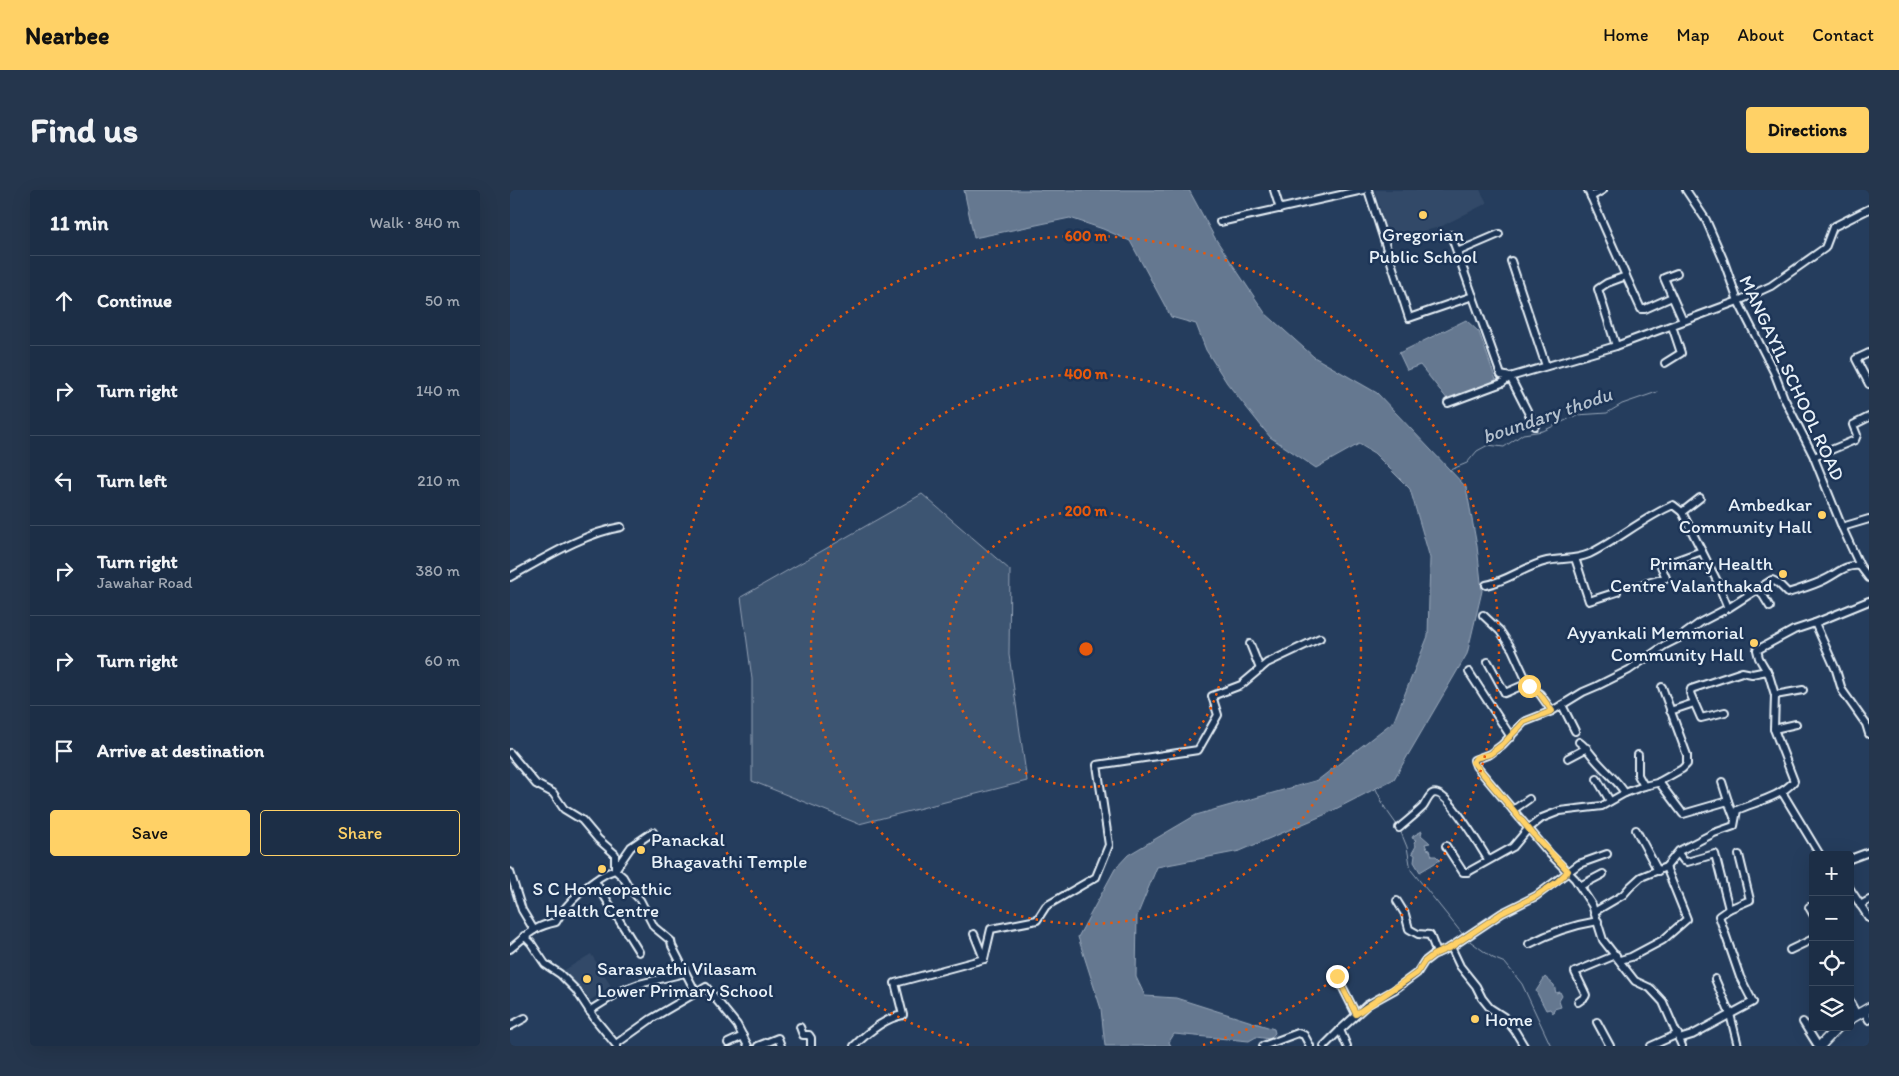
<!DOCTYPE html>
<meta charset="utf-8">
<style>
:root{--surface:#1c2e46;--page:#25364d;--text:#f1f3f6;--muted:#a0a8b3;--line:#3a4a5f;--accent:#ffd166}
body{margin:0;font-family:Itim,sans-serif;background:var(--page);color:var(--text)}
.controls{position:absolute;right:15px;bottom:15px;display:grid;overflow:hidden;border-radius:5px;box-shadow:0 5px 20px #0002}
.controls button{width:45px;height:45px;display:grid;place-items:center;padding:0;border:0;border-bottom:1px solid var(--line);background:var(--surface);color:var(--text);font:25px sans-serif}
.stop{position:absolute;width:15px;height:15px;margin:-11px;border:4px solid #ffd166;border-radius:50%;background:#fff}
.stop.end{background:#ffd166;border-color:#fff;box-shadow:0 1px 5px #0008}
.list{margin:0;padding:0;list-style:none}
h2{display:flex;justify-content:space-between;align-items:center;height:65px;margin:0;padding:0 20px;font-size:21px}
h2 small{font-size:16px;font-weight:400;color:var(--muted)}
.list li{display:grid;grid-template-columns:32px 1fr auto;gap:15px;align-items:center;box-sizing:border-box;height:90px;padding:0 20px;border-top:1px solid var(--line)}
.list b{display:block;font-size:19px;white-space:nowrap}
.list p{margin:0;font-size:16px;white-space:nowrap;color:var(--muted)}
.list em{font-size:16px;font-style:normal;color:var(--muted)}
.actions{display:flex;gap:10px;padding:15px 20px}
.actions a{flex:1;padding:11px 0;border:1px solid var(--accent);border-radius:5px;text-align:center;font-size:18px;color:var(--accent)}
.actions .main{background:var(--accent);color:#111}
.icon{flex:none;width:28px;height:28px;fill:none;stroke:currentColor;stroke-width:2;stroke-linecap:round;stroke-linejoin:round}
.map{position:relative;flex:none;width:1359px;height:856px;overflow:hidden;border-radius:5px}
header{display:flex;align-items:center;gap:30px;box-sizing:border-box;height:70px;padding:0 25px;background:var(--accent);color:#111}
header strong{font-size:24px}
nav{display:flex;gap:28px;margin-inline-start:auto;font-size:18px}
.intro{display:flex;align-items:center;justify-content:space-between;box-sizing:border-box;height:120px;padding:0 30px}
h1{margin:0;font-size:35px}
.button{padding:12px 22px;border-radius:5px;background:var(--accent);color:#111;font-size:18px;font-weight:700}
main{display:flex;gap:30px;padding:0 30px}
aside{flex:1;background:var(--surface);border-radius:5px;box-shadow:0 5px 20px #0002}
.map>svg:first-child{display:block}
</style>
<header>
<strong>Nearbee</strong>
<nav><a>Home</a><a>Map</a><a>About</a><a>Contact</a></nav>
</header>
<div class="intro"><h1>Find us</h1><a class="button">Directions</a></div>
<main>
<aside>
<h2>11 min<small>Walk · 840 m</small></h2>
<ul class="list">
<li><svg class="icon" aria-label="ahead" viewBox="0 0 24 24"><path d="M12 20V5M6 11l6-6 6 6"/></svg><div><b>Continue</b></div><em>50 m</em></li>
<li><svg class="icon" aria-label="right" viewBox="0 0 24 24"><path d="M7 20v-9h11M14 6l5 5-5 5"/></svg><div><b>Turn right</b></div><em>140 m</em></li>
<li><svg class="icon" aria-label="left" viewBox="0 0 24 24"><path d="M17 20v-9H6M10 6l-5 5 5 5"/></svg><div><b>Turn left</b></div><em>210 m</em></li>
<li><svg class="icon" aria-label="right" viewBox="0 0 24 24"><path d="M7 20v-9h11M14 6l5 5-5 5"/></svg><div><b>Turn right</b><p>Jawahar Road</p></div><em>380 m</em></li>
<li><svg class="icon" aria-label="right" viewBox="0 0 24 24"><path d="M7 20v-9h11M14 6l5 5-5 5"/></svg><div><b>Turn right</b></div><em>60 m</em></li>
<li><svg class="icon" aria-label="arrive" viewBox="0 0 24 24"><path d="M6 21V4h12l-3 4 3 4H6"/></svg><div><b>Arrive at destination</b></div></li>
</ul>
<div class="actions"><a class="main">Save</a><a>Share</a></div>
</aside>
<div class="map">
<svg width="1359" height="856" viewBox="0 0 1359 856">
<rect width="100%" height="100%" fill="#253d5d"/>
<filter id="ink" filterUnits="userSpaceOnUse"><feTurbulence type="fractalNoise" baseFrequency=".02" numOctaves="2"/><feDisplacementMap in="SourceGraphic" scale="10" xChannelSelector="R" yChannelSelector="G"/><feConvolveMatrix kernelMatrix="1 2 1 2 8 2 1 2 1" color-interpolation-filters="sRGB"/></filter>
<g filter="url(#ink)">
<!-- built -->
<g fill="#334a68">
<polygon points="865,0 970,0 977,13 930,37 879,50"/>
<polygon points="81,764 101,796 75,814 53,781"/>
</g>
<!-- green -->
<polygon fill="#3e5472" stroke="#93a2b5" points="412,304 500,380 499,465 517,591 349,634 242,591 242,489 231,407"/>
<!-- water -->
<g fill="#657890" stroke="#99a8ba">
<polygon points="454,0 679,0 705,48 755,123 804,167 867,203 956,297 967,356 972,401 957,464 884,589 814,625 730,661 647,677 627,726 626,787 635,806 666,808 764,839 765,843 760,849 746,847 739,851 664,844 659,852 661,856 595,856 591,819 568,747 605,679 618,665 686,625 808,590 884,531 918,446 920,368 900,299 864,263 849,254 806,278 760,247 717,193 696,160 686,134 661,127 620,51 593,39 560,28 464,48"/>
<polygon points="956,130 969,142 986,190 938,210 910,175 897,180 889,163"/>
<polygon points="912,641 911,645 920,653 915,654 917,659 920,660 922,666 926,666 930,670 910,682 904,672 905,665 902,663 906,656 904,652 906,650 902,648 903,646"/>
<polygon points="1035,787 1044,795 1046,803 1050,802 1052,806 1049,811 1051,817 1044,819 1043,823 1040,819 1036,820 1026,801"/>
</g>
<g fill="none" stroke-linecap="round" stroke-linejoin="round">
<!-- stream -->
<g stroke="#99a8ba" stroke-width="1">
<polyline points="940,280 957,273 967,261 978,255 994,257 1013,244 1033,241 1067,225 1097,223 1112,214 1147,202"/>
<polyline points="866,599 875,618 887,635"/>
<polyline points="890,640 897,657 901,680 954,746"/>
<polyline points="957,749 983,768 995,773 1012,794 1041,856"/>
</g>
<defs>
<g id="minor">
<polyline points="764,0 770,19"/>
<polyline points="858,0 899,128 963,106"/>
<polyline points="1078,0 1116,86 1097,93 1088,99 1106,156"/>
<polyline points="1176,0 1196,30 1213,69 1228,111 1264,182 1274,208 1303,265 1332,337 1350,376 1359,388"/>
<polyline points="1081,7 1093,0"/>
<polyline points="710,32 853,0"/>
<polyline points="941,45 991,185 1000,187 1106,156 1228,111 1261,96 1315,58 1323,37 1359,19"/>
<polyline points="947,62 989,44"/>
<polyline points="1001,71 1036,176"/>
<polyline points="1167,83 1154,88 1173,131"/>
<polyline points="1116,86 1131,119 1135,119 1162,107"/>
<polyline points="1359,163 1346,169 1359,194"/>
<polyline points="1155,173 1171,163 1162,136"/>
<polyline points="938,213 992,193 1000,187 1025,236"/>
<polyline points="1304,267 1345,250 1347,245 1343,235 1359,227"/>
<polyline points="1172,322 1190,308"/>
<polyline points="1332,337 1359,329"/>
<polyline points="1065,368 1079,411 1107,402"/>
<path d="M 0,387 C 33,369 74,343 111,337"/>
<path d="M 976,395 C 998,391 1015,376 1037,371 C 1051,368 1066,370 1079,364 C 1108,350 1133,328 1163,315 L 1172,322 L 1207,391 L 1218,418"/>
<polyline points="1130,395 1156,388 1151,376 1192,361"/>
<polyline points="1249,399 1260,417"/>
<polyline points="973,425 990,441 1002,459 1019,496 1030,504 1042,521"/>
<polyline points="1305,433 1359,411"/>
<polyline points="740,454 750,479"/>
<polyline points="978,472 995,503 1018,493"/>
<polyline points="959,482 1001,547"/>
<polyline points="1265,505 1293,500"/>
<polyline points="1052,515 1065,541"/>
<polyline points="1160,521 1184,513"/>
<polyline points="1215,522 1191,528 1180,503 1181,499 1232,482 1242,484 1257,481"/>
<polyline points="1264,539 1286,534"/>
<path d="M 1069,552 C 1076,557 1080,563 1085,569 C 1095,581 1107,590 1115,603"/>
<polyline points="0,563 26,594 43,603 54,619 72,630 88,649 105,664 105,680"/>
<polyline points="1128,565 1128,585 1134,596"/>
<polyline points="1058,568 1077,558"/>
<polyline points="1087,589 1100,611"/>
<polyline points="1149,592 1173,624 1218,611 1224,627"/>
<polyline points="1212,592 1218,611"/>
<polyline points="1272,602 1310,665"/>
<polyline points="1003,620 1019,609"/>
<path d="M 889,638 C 897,631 906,624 913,617 C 916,613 918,607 922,604 C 936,596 971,659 978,669"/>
<polyline points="1126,640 1148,681"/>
<polyline points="936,656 953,682 958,682 1003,657 1018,639 1032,628 1050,621 1092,616 1115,603 1134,596 1147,593 1172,579 1177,574 1177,565 1152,497"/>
<polyline points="1168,663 1174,671 1177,672 1205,664 1219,719 1240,710 1229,665"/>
<polyline points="1340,669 1359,662"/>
<polyline points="105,680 121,657 143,642"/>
<polyline points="0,682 12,720 24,740"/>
<polyline points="85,691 129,762"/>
<polyline points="1070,696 1093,684"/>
<polyline points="1340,699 1359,728"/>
<polyline points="887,711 895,724 899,739 908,744 920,745 927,763"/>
<polyline points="1350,715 1359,710"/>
<polyline points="1299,717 1303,724"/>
<path d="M 1084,722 L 1113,705 L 1120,697 L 1131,687 L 1156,677 L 1169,661 L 1204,643 L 1224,636 L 1227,620 C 1245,612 1271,607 1284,591 L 1264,539 L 1265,505 L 1259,485 L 1249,468 L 1247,460 L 1284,440 L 1305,433 L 1326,480 L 1332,500 L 1356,534 L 1359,544"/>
<polyline points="464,744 474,769"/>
<polyline points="14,746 21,753 35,774 50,784 66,800 85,829 107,856"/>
<path d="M 1019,754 C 1040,743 1064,735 1088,731"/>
<polyline points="941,757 950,776 966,796 972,808 980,818 994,827 1005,841 1014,856"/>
<path d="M 0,759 C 18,745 22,737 46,732 C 55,714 85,686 105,680 L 113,687 L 120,699 L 130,710 L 144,737 L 161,751 L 162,756 L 186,803"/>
<polyline points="1280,760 1303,749"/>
<polyline points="1110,770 1121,767 1153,750 1177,729 1156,677"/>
<polyline points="827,786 846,824"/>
<polyline points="1205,789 1220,824 1228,856"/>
<polyline points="1068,812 1075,807 1076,805 1065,782 1106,765"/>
<polyline points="1340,812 1347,825"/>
<polyline points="79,821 111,801 129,794 175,783"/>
<polyline points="1354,821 1359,830"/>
<polyline points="1087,832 1100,856"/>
<polyline points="1293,832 1308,856"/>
<polyline points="0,836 15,828"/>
<polyline points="290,837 293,845 299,845 301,848 301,856"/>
<polyline points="1169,849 1182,845 1243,812 1230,787 1209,726 1219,719"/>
<polyline points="218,853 233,846"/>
<polyline points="106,854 141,829 196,797 227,835 238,856"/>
<polyline points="248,856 268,848 271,856"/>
<path d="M 344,856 C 357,843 375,828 393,825 L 385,793 L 474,769 L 481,739 L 527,730 L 536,716 L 586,687 L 599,655 L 587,575 L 688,560 L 708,525 L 702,506 L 731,495 L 757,473 L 810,448"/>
<polyline points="753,856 788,843 794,845 800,856"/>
<polyline points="814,856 830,840"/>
<polyline points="837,856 830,840 857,815 884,800 907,783 914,772 923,765 941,757 992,723 1026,706 1069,674 1097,664"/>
<polyline points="1141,856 1168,844"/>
<path d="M 1172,856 L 1153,812 L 1140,798 L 1125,791 L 1093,750 L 1082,715 L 1065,689 L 1040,664 L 966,576 L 964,570 L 980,564 L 992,555 L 1014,532 L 1042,521 L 1073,502 L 1087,496 L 1119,480 L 1155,455 L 1169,448 L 1191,432 L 1220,417 L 1262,390 L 1268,393 L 1278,403 C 1290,399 1305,395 1316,389 C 1328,383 1336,374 1350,376"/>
</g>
<g id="highway">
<polyline points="1340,829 1359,818"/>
<polyline points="1310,856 1328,837"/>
</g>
</defs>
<!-- minor casing -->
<use href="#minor" stroke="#e8f1f8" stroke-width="10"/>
<!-- highway casing -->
<use href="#highway" stroke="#e8f1f8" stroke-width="12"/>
<!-- minor -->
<use href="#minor" stroke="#1d3557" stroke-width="6"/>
<!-- highway -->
<use href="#highway" stroke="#1d3557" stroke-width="9"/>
</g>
</g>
<g fill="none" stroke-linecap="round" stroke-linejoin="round" filter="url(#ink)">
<!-- route -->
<polyline stroke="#ffd166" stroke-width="6" points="827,786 846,824 907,783 914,772 923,765 941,757 992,723 1026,706 1047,692 1058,681 1023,644 963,572 966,568 980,564 992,555 1014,532 1042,521 1030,504 1019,496"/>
</g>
<!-- distance rings -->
<g fill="none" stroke="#e8590c" stroke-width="2.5" stroke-dasharray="2.5 5">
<circle cx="576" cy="459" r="138"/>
<circle cx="576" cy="459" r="275"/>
<path d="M459 855A413 413 0 1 1 693 855"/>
</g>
<!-- markers -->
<g fill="#ffd166" stroke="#1d3557" stroke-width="2">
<circle cx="913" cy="25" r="5"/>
<circle cx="1312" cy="325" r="5"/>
<circle cx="1273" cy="384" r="5"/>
<circle cx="1244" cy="453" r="5"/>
<circle cx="131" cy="660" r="5"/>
<circle cx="92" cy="679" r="5"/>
<circle cx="77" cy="789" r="5"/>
<circle cx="965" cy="829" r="5"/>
</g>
<g text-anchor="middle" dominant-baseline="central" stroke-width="5" stroke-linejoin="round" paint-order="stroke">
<!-- poi labels -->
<g font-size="19" fill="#e8f1f8" stroke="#1d3557" text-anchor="end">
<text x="913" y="44" text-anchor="middle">Gregorian<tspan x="913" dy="22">Public School</tspan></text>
<text x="1302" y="314">Ambedkar<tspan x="1302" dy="22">Community Hall</tspan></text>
<text x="1263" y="373">Primary Health<tspan x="1263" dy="22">Centre Valanthakad</tspan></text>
<text x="1234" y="442">Ayyankali Memmorial<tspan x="1234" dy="22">Community Hall</tspan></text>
<text x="141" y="649" text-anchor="start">Panackal<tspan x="141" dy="22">Bhagavathi Temple</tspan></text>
<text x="92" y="698" text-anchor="middle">S C Homeopathic<tspan x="92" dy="22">Health Centre</tspan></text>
<text x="87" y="778" text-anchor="start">Saraswathi Vilasam<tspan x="87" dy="22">Lower Primary School</tspan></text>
<text x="975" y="829" text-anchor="start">Home</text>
</g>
<!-- street labels -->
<g font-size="19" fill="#e8f1f8" stroke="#1d3557">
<text transform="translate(1282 188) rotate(65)">MANGAYIL SCHOOL ROAD</text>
</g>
<!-- water labels -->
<g font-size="20" font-style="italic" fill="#b4c1ce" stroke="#1d3557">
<text transform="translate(1037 225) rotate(-19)">boundary thodu</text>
</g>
</g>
<circle cx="576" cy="459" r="8" fill="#e8590c" stroke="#1d3557" stroke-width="2.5"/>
<g font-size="15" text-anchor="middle" font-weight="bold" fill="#e8590c" stroke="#1d3557" stroke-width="5" stroke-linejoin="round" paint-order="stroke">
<text x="576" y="51">600 m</text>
<text x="576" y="189">400 m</text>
<text x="576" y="326">200 m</text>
</g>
</svg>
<div class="controls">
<button>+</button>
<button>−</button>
<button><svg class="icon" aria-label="locate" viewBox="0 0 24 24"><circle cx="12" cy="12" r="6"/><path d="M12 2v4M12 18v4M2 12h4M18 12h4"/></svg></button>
<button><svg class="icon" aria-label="layers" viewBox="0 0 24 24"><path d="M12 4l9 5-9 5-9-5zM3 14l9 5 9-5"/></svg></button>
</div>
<div class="stop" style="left:1019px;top:496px"></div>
<div class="stop end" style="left:827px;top:786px"></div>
</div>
</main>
